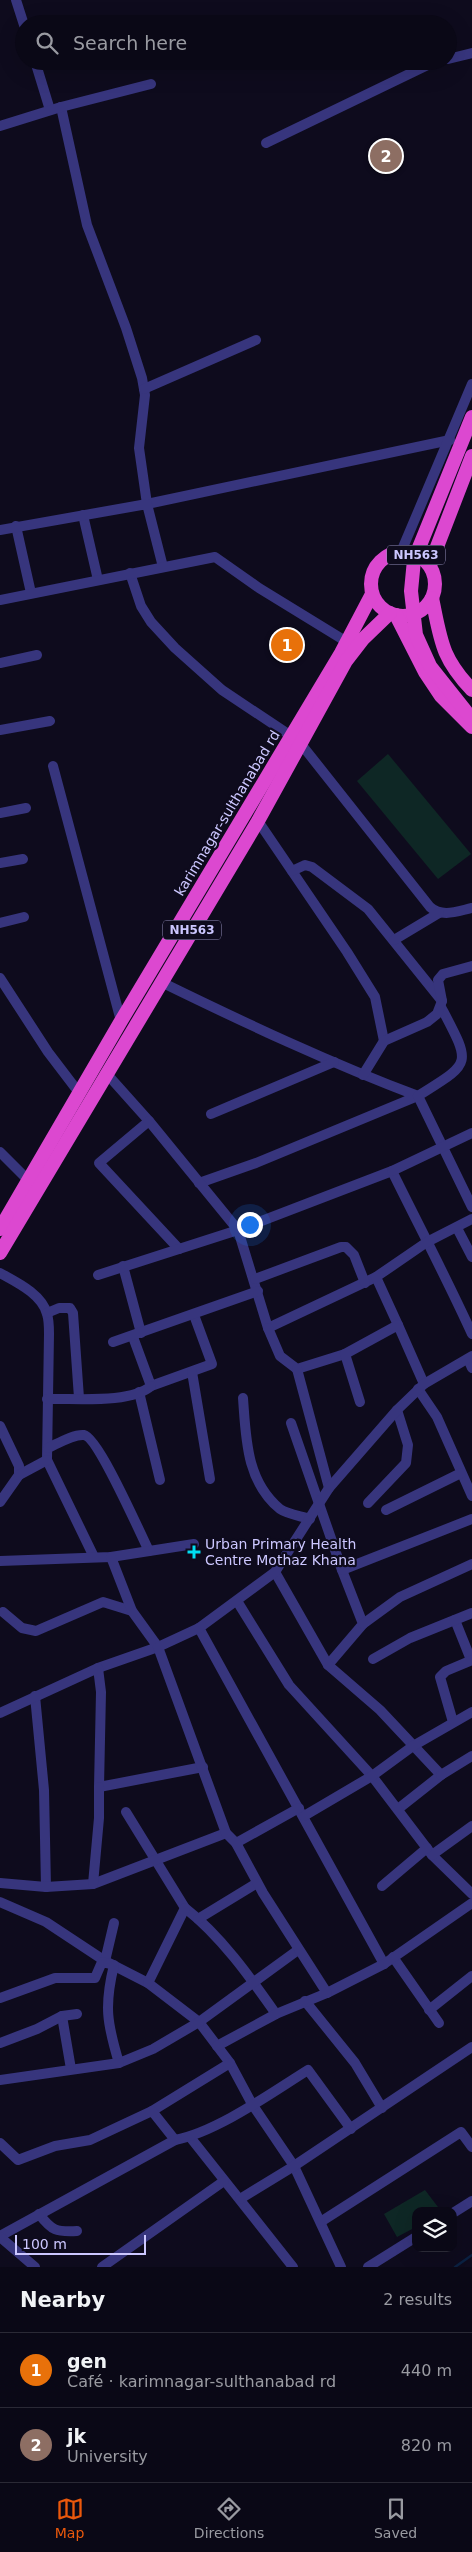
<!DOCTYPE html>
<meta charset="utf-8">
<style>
:root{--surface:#0a0816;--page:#181623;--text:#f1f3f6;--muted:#999aa1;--line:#2a2935;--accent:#ea580c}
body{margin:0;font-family:"DejaVu Sans",sans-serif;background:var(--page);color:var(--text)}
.controls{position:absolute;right:15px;bottom:15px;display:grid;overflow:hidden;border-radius:10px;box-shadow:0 5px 20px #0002}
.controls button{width:45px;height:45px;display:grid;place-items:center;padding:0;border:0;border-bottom:1px solid var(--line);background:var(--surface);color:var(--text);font:25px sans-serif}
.scale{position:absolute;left:15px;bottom:12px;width:131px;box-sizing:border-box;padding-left:5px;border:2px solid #ccc7ff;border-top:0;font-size:14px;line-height:18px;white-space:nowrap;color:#ccc7ff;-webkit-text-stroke:4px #0e0b1d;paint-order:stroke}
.you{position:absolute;left:249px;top:1224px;width:18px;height:18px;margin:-12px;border:4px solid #fff;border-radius:50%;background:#1a73e8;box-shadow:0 0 0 8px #1a73e833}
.badge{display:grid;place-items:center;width:32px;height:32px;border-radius:50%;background:var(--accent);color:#fff;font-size:16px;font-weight:700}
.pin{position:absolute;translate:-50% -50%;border:2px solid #fff;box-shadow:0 1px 5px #0006}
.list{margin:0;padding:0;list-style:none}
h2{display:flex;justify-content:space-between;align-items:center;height:65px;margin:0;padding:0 20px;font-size:21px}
h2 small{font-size:16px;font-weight:400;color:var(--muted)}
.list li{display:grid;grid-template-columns:32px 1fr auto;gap:15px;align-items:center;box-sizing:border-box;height:75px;padding:0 20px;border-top:1px solid var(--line)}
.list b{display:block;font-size:19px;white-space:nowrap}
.list p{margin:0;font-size:16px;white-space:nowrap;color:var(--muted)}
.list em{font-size:16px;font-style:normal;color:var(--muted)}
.icon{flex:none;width:28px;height:28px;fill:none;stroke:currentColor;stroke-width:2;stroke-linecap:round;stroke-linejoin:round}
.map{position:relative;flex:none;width:472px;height:2267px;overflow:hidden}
.search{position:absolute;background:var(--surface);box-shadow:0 5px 20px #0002;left:15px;right:15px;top:15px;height:55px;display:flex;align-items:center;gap:12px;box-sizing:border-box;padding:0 18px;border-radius:28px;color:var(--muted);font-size:19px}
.sheet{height:215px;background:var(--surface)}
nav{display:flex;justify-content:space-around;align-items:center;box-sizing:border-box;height:70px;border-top:1px solid var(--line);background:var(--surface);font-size:14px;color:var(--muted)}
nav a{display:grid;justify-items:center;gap:2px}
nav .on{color:var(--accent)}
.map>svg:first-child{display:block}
</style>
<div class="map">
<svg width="472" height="2267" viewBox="0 0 472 2267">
<rect width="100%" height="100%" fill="#0e0b1d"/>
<!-- green -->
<g fill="#0e2725">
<polygon points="388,754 471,854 438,879 357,781"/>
<polygon points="425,2190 441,2211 416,2211 416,2227 397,2237 384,2214"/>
</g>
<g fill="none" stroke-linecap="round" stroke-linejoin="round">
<!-- stream -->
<polyline stroke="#0b2141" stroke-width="2.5" points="455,2267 472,2255"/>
<!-- minor -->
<g stroke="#37357d" stroke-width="10">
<polyline points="16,0 24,25"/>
<polyline points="448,59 472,53"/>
<polyline points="35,61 50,110"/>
<polyline points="61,107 87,225 126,328 142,378 145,395 139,448 147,504 450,440"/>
<polyline points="0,126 61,107 151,84"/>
<polyline points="266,143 436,61"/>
<polyline points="144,389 256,340"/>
<polyline points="83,515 98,580"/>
<polyline points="16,526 31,593"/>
<polyline points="0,530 147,504 163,567"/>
<polyline points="401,552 472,384"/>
<polyline points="130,573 141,606 151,622 175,648 222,690 291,736"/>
<polyline points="0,600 215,557 259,588 347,642"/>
<polyline points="0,663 37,655"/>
<polyline points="0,730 50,721"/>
<path d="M 301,744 L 430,907 C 442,918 458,911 472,908"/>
<polyline points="53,766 121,1021"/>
<polyline points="0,813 26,808"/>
<polyline points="258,821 347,952 375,997 384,1041"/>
<polyline points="0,863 23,859"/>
<polyline points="292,871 305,865 312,867 368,909 442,1001"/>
<polyline points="0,923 24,917"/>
<polyline points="394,940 439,913"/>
<polyline points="0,978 48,1052 80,1094"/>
<path d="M 161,982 C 245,1023 330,1063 418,1096 L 256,1163 L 199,1183"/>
<path d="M 441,1007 C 472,1066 472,1062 418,1096 L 472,1207"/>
<path d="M 107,1074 L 149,1121 L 238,1230 L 392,1171 C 419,1226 447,1279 472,1334"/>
<polyline points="363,1075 384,1041 427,1022 437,1014 442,1001 438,980 443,974 472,966"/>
<polyline points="211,1114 334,1062"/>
<polyline points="149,1121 99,1163 179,1249"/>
<polyline points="0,1152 29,1181"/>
<polyline points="392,1171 472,1133"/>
<polyline points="457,1228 472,1257"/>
<polyline points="123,1266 141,1333"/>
<path d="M 0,1273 C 16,1282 42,1294 47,1314 C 49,1320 49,1328 49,1334 L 47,1460 L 94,1557"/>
<polyline points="98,1275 238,1230 268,1328 376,1277"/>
<polyline points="255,1279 341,1247 346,1247 354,1255 365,1283"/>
<polyline points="47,1313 59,1308 70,1308 73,1313 79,1398"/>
<polyline points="398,1325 376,1277 427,1242 472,1219"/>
<polyline points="268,1328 280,1356 297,1369 345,1354"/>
<polyline points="133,1337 151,1386 212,1364 194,1315"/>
<polyline points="113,1342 258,1291"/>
<polyline points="468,1359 472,1368"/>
<polyline points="297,1369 329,1488"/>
<polyline points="192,1372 210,1479"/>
<polyline points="418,1389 437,1417 472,1496"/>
<polyline points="139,1392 160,1480"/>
<path d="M 243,1398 C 246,1438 246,1481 280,1509 C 287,1514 301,1516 310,1519"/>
<path d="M 47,1399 C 74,1398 131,1404 151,1386"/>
<polyline points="360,1402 345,1354 398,1325 424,1384"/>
<polyline points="291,1423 342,1570 363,1624 328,1665"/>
<polyline points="0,1426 19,1466 19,1475 0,1502"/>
<path d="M 48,1448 C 57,1444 73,1434 84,1435 C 98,1437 140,1533 149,1551"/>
<polyline points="19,1475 47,1460"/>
<polyline points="368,1503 406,1463 408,1445 397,1410"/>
<polyline points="386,1510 461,1473"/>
<polyline points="0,1561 111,1557 194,1544"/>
<polyline points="342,1570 472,1519"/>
<polyline points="275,1572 328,1665 380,1710 441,1775 398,1809"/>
<polyline points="237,1601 289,1685 372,1776 432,1855 472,1894"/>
<polyline points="3,1612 22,1628 36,1631 103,1602 132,1611"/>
<polyline points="455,1620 471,1660"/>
<polyline points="363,1624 400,1597 472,1564"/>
<polyline points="199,1628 384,1964"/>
<polyline points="373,1659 410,1638 472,1613"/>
<polyline points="98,1668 158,1647 132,1611 111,1557"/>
<polyline points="35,1696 44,1790 46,1887"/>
<polyline points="0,1713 98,1668 101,1692 99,1787 203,1767"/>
<polyline points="453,1722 440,1677 446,1671 472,1660"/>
<polyline points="441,1775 472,1756"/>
<path d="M 126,1812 L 185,1908 C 221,1936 250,1977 276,2014"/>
<polyline points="304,1816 372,1776 413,1746 472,1712"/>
<polyline points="236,1843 299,1808"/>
<polyline points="432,1855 472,1826"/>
<polyline points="0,1883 46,1887 93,1884 226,1833"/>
<polyline points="93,1884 99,1818 99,1787"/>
<polyline points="382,1886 427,1848"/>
<polyline points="0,1902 46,1922 105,1961 148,1983 199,2022 230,2063 252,2104 294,2166 341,2267"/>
<polyline points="198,1919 257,1883"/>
<polyline points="393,1957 439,2023"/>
<polyline points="105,1961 114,1923"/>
<polyline points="148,1983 185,1908"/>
<polyline points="327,1993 384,1964 472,1903"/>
<path d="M 0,1998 L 55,1978 L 95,1978 L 102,1962 L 114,1965 C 104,2006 107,2023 119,2063 L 153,2049 L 199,2022 L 298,1950"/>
<polyline points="305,2001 355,2063 382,2108"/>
<polyline points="429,2010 472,1976"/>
<polyline points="62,2016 71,2069"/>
<polyline points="0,2043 37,2029 62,2016 77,2014"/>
<polyline points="217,2046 276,2014 327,1993 263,1893 236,1843 226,1833 158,1647 199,1628 275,1572 329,1488 397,1410 424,1384 472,1356"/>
<polyline points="0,2080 119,2063"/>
<polyline points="152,2111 230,2063"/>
<polyline points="190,2137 293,2267"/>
<polyline points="0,2143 18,2160 55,2146 90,2140 152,2111 175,2140"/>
<polyline points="240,2199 294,2166 472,2047"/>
<polyline points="453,2213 472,2201"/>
<path d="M 39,2214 C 52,2231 56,2232 77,2231"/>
<polyline points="322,2221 461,2132 472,2147"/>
<path d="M 0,2236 L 175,2140 C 217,2132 271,2093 308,2070 L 351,2129"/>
<polyline points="0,2237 35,2267"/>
<polyline points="102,2267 224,2181"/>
<polyline points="368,2267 416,2237"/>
</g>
<!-- trunk -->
<g stroke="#dc48d0" stroke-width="14">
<circle cx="403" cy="584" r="32"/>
<polyline points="430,565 472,456"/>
<path d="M 432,598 C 441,641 441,657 472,690"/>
<polyline points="396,615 425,672 441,696 472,727"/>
<polyline points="0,1229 121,1021 341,653 372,594"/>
<polyline points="0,1253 258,821 346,661 363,639 390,613"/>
</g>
<!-- trunk-bridge -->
<polyline stroke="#dc48d0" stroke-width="14" points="472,417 414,560 411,591 416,635 430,666 472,719"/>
</g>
<!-- markers -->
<path fill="#00def2" stroke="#0e0b1d" stroke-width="2" d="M191.5 1544.5h5v5h5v5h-5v5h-5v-5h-5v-5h5z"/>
<g text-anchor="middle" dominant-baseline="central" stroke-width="4.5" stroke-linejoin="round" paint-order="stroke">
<!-- shield labels -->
<g fill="#0e0b1d" stroke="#938fbb" stroke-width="1">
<rect x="387" y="545.5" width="58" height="19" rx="4"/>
<rect x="163" y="920.5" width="58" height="19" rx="4"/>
</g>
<g font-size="12" font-weight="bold" fill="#ccc7ff">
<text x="416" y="555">NH563</text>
<text x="192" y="930">NH563</text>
</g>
<!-- street labels -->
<g font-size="14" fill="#ccc7ff" stroke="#0e0b1d">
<text transform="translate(227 813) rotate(-59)">karimnagar-sulthanabad rd</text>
</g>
<!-- poi labels -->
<g font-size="14" fill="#ccc7ff" stroke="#0e0b1d" text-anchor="start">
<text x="205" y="1544">Urban Primary Health<tspan x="205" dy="16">Centre Mothaz Khana</tspan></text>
</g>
</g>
</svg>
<div class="controls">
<button><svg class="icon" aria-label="layers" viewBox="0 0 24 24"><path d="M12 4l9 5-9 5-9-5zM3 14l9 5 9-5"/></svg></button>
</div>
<div class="scale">100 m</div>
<div class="you"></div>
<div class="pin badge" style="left:287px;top:645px;background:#e8710a">1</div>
<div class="pin badge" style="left:386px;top:156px;background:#8d6e63">2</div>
<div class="search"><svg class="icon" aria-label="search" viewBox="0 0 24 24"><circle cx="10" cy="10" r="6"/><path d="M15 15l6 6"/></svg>Search here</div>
</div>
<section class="sheet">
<h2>Nearby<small>2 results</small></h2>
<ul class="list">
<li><span class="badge" style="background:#e8710a">1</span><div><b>gen</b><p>Café · karimnagar-sulthanabad rd</p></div><em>440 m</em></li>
<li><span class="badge" style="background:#8d6e63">2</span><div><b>jk</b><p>University</p></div><em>820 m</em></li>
</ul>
</section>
<nav>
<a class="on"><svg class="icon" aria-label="map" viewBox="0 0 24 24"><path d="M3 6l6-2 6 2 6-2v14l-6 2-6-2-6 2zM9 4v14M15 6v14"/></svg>Map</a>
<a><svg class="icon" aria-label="directions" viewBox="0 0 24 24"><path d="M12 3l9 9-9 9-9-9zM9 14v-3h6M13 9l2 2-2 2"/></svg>Directions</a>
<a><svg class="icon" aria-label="saved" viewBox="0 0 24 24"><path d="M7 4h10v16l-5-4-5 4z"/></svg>Saved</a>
</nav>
